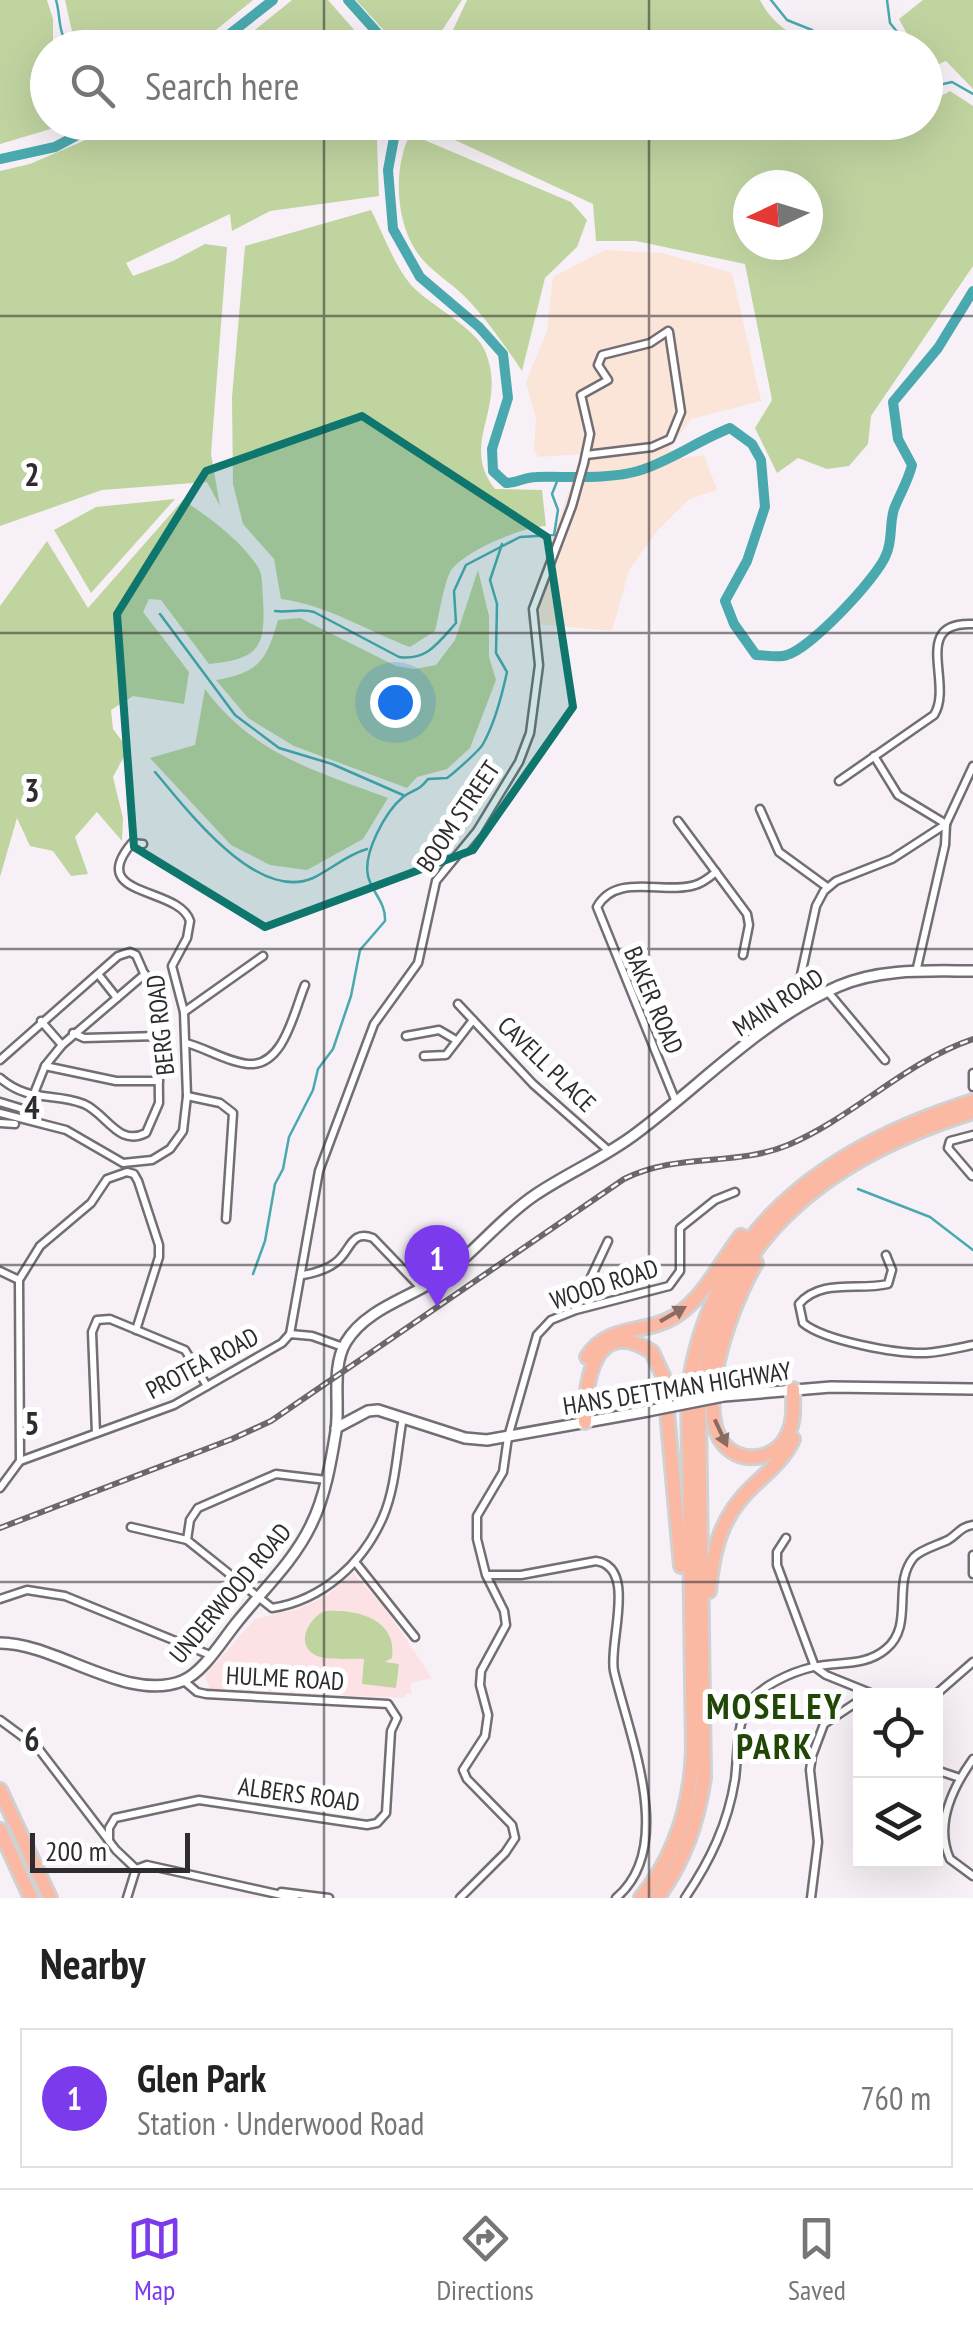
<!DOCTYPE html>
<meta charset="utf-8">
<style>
:root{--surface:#fff;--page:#f6f6f6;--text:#222;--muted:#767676;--line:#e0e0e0;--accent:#7c3aed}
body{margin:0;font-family:"PT Sans Narrow",sans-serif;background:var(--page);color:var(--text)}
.controls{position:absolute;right:30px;bottom:30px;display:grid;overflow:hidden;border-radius:0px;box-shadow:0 10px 40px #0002}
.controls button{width:90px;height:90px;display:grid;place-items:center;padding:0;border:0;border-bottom:2px solid var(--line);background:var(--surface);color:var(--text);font:50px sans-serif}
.compass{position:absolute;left:733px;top:170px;width:90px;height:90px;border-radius:50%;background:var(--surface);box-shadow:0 10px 40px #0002;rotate:266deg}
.scale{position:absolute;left:30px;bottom:25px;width:160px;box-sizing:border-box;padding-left:10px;border:5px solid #2e2c2e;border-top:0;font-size:28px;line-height:35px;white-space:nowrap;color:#2e2c2e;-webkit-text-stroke:8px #fff;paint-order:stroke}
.you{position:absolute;left:395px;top:702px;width:35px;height:35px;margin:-25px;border:8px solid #fff;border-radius:50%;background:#1a73e8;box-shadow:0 0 0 15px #1a73e833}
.badge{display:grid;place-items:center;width:65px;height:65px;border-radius:50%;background:var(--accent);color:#fff;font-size:32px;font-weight:700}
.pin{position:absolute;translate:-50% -82px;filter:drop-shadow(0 2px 5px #0008)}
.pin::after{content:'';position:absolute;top:52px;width:35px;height:30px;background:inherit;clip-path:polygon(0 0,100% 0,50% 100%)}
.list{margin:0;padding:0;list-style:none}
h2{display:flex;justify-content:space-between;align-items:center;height:130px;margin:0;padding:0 40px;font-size:42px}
h2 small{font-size:32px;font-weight:400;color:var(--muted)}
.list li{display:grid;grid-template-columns:65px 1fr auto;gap:30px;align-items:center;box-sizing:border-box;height:140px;margin:0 20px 20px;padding:0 20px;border:2px solid var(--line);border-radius:0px}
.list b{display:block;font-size:38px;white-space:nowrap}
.list p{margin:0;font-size:32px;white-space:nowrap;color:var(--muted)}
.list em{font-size:32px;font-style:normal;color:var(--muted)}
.icon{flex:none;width:55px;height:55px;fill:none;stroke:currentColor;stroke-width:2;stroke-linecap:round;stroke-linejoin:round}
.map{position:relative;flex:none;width:973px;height:1898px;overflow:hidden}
.search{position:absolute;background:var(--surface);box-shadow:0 10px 40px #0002;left:30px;right:30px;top:30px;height:110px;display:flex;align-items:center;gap:25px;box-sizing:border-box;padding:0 35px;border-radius:55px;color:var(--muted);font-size:38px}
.sheet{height:290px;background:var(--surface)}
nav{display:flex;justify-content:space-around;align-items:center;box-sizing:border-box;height:140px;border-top:2px solid var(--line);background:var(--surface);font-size:28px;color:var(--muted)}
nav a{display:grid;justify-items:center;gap:5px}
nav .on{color:var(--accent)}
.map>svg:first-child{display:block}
</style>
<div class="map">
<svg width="973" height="1898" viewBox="0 0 973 1898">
<rect width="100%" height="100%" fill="#f7f1f7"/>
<!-- industrial -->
<polygon fill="#fbe4d8" points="605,250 662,253 732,273 761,401 691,419 669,449 681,458 704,455 717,490 689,499 657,531 629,570 612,631 527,623 530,601 582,454 539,457 534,451 536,419 526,382 547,331 553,277"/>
<!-- education -->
<polygon fill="#fde2e5" points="353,1573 385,1608 432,1678 410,1683 412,1694 406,1693 404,1698 210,1690 205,1675 255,1619 298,1609 326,1596"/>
<!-- green -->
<g fill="#c0d4a0" fill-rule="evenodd">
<polygon points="0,0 47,0 53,19 53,43 58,47 48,48 48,122 71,123 0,144"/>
<polygon points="65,0 253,0 195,47 98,47 73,36"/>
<polygon points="292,0 328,0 369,47 234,47"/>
<polygon points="356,0 462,0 431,47 400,48"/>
<path d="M 467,0 L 760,0 C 773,25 793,36 818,47 L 445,47 Z"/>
<polygon points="923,0 973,0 973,89 946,61 926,70 926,48 914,47 899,19"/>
<path d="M 950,91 L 973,106 L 973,266 L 871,416 L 868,444 L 849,466 L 827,469 L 798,458 L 777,473 L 755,428 L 772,400 L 745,264 L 636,241 L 596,241 L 593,204 L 418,123 L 926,122 L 926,98 L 932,101 ZM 748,185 L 808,185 L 808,245 L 748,245 Z"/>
<polygon points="127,122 383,123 377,140 379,196 270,211 232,231 230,214 126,263 133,276 173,261 205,244 227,247 211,454 220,506 207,482 102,490 0,526 0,171 30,164"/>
<path d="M 410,134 L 571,202 L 587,220 L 577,247 L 545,278 L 522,371 C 505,346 490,324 470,302 C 455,285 431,272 418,254 C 395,221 393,169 410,134 Z"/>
<path d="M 371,210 C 383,233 394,265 411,285 C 428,304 476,328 485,351 C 509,408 458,442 495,489 L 542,490 L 546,526 C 522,527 467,550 452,569 C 444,580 439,617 435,631 L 410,647 C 367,631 327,605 281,599 L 274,559 L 243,524 L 233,484 L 232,397 L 245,246 Z"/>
<polygon points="175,499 91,593 54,530 96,507"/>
<path d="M 183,500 C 208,516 244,543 259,569 C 263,576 262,590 263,599 C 266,649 258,659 209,664 L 161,600 L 149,599 L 143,612 L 189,672 L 184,704 L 133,696 L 111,710 L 113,729 L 128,749 L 113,777 L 123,818 L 122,841 L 97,812 L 75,837 L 88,874 L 71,876 L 53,851 L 30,846 L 17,818 L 0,877 L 0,606 L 47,541 L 88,608 Z"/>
<path d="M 478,570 L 489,616 L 489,657 L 496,680 L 470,748 L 447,769 L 417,777 L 407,788 L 294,746 L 248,718 L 216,680 C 260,672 266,661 278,620 L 300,618 L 396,666 L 414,669 L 436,665 L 455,640 Z"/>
<path d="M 205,689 C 253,754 315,771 388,798 L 363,839 L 307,870 L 270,865 L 231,845 L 150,758 L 195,745 Z"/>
<path d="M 325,1611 C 355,1609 398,1618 392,1658 L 385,1662 L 399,1664 L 396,1688 L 362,1684 L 364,1659 C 351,1658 327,1661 315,1655 C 294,1643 310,1617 325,1611 Z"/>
</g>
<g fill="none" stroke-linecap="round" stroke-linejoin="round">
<!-- stream -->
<g stroke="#49a9af" stroke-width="2.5">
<path d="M 56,0 C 61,16 57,36 72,48"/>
<polyline points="771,0 787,20 812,30 824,40 839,41 848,48"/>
<polyline points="887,0 890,23 910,48"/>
<polyline points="926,84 930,87 952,82 973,94"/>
<path d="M 275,611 C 289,613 300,608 314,612 L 399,657 C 427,661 439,642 456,623 L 454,591 L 466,565 L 520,537 L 554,535 L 558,510 L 552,494 L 558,479"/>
<polyline points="160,614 235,715 279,748 332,764 403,795"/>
<path d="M 155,772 C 186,808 256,903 313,878 C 332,869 346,855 367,849"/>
<polyline points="858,1189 930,1217 973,1250"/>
<path d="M 253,1274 L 265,1241 L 275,1184 L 283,1169 L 289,1137 L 313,1090 L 318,1069 L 333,1049 L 351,996 L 360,950 L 385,921 C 386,902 372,893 368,876 C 363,853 385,812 403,797 C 413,789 418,792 428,779 L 447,778 C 454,773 480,750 483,744 C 495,723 502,695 507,672 L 496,653 L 497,604 L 490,580 L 502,544"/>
</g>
<!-- river -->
<g stroke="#49a9af" stroke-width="10">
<polyline points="348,0 391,48"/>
<polyline points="212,48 273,0"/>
<path d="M 397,122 L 388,170 L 393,229 L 420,277 L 479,327 L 503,354 L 508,398 L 492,449 L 493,471 L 506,483 C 516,483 526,477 536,477 C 569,476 605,480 638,471 C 669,462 699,440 730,428 L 752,444 L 761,460 L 765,507 L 747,561 L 725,601 L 734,624 L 756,655 C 765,655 779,658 787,655 C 811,648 877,578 886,555 C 893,540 889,525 894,509 C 900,494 908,481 912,465 L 898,439 L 893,402 L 938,348 L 973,291"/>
<polyline points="0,159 55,147 102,122"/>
</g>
<defs>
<g id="street">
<polyline points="586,455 652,447 670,439 681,412 669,332"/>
<polyline points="874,756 898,795 946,824 945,845 916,972"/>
<path d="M 839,781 L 934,715 C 954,684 910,621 973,624"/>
<polyline points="760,809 779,852 827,887"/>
<polyline points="678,821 747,914 749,925 743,955"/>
<polyline points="98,974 117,998"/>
<polyline points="828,992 885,1060"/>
<polyline points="458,1004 533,1084 609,1151"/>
<polyline points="802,1006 799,984 816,906 824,891 836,881 892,859 946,824 973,766"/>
<polyline points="184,1012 263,956"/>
<polyline points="41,1021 62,1045"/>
<polyline points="73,1033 84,1038 158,1036"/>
<polyline points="406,1036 439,1030 456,1040"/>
<path d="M 186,1043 C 206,1048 227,1062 248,1064 C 284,1067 294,1011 305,985"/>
<polyline points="424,1056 446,1055 473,1020"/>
<path d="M 0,1060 L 118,956 L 130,952 L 136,955 L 158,1005 L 159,1103 L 146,1133 C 118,1147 107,1114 84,1104 C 53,1092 29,1103 0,1078"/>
<polyline points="45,1066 116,1081 159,1081"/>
<polyline points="973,1073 973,1087"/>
<polyline points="33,1096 45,1066 62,1045 145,974"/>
<polyline points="187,1096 220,1103 233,1113 226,1219"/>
<polyline points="0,1102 23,1109"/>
<path d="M 676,1102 L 597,907 C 616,872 664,895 695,885 C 703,883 710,877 716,872"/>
<path d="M 0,1113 L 66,1130 L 123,1163 L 152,1160 L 170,1149 L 183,1131 L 187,1096 L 184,1012 L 172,966 L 187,938 L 190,921 C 179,886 85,898 132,843 L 143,844"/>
<polyline points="0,1123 15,1124"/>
<polyline points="972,1176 948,1148 950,1141 973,1135"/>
<path d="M 886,1255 L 892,1270 L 888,1284 C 859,1291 821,1278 799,1304 L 803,1323 C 825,1341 897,1354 926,1353 C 942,1352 958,1348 973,1345"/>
<polyline points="0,1271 19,1280"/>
<path d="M 303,1275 C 314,1273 326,1270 335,1263 C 351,1252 350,1229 373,1238 L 422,1289"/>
<polyline points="576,1309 608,1241"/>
<polyline points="290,1334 319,1171 374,1024 418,963 436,881 477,831 519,762 530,733 539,665 533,609 572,506 584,463 590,434 581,395 608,380 598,365 602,355 650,343 668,331"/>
<polyline points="96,1433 92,1332 97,1320 110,1319 185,1350 207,1386"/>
<polyline points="20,1461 174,1405 282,1343 290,1334 312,1336 343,1347"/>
<path d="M 326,1480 L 276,1474 L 198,1508 L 190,1520 L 187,1540 L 272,1608 C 323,1600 363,1563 383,1517 C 396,1487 397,1449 403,1417"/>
<polyline points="0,1488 20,1461 19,1280 40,1246 91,1203 107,1179 127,1172 134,1174 138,1181 159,1245 159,1257 136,1330"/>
<polyline points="131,1527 187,1540"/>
<polyline points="786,1538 777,1552 777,1565 815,1667 826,1675 878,1696"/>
<polyline points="973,1555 973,1574"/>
<polyline points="356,1563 415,1637"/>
<path d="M 487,1575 L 521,1575 L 596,1561 C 638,1567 608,1643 614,1671 C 629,1736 677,1847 616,1898"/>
<polyline points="0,1599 27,1590 65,1596 210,1655"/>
<polyline points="934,1696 973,1662"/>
<polyline points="0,1720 38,1748 116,1850 136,1869"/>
<path d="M 973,1759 C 953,1787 934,1824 950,1859 L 973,1876"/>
<polyline points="936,1770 960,1778"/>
<polyline points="109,1841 109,1828 115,1818 199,1800 367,1825 377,1823 386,1813 391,1731 397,1718 388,1704 206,1694 197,1692 184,1681"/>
<polyline points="281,1892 329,1898"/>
<polyline points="127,1898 136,1869 147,1865 295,1898"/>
<polyline points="460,1898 505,1853 515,1838 512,1825 467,1779 463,1770 485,1736 488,1715 480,1685 481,1671 506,1625 504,1611 486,1575 477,1539 477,1516 503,1472 508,1437 537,1335 551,1320 576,1310 669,1286 680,1271 680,1228 715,1200 735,1192"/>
<path d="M 685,1898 C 710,1861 728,1824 735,1779 C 738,1755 736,1727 748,1705 C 759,1686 792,1672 813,1667 C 838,1661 865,1667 886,1649 C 915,1625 891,1584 914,1557 C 922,1549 938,1545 948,1540 C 958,1534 960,1527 973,1525"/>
<polyline points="811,1898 818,1842 810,1770 812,1756 824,1724 860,1700"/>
</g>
<g id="secondary">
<polyline points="724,1396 831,1387 973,1389"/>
<polyline points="336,1428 368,1411 378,1410 465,1438 487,1440 648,1411"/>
<path d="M 0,1643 C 56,1643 127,1703 182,1681 C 204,1672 223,1639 238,1621 C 262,1591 294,1561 311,1525 C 325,1497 331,1462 336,1431 C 340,1403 331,1367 346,1342 C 367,1307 414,1297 445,1274 C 477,1250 502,1217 535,1195 C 569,1172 606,1157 638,1132 C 703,1083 764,1018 839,986 C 881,968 928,971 973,971"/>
</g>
<g id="highway">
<path d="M 756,1263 C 733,1301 697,1397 720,1439 C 736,1466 776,1462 788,1434 C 795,1420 793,1404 793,1389"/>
<path d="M 587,1357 C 608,1323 647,1335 677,1315 C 704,1297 721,1262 741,1236"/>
<path d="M 585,1422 C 585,1382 594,1314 652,1352 L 664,1378 L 681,1566"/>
<path d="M 709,1591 C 713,1549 721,1516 753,1486 C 768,1472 785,1458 793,1439"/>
<polyline points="0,1790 50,1898"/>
<polyline points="0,1830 31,1898"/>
<path d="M 641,1898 C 676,1855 691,1805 693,1750 L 688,1392 C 710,1230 826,1147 973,1101"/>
<path d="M 657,1898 C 684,1862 697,1823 704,1778 L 699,1412 C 712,1245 822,1159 973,1112"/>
</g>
</defs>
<!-- street casing -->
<use href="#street" stroke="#736e73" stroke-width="11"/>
<!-- secondary casing -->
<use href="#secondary" stroke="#736e73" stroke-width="14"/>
<!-- highway casing -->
<use href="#highway" stroke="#d1d1d1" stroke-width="18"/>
<!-- street -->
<use href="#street" stroke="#fff" stroke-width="6"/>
<!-- secondary -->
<use href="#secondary" stroke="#fff" stroke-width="9"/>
<!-- highway -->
<use href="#highway" stroke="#fbb8a2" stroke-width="12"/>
<defs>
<path id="rail" d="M 0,1528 L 232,1439 L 271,1421 L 624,1179 C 678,1152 735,1167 788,1145 C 854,1117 905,1062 973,1039"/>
</defs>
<!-- rail casing -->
<use href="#rail" stroke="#6b676b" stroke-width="6"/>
<!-- rail -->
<use href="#rail" stroke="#fff" stroke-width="2.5" stroke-dasharray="8" stroke-linecap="butt"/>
<defs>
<polyline id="secondary-bridge" points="648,1411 724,1396"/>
</defs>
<!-- secondary-bridge casing -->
<use href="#secondary-bridge" stroke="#736e73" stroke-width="14" stroke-linecap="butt"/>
<!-- secondary-bridge -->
<use href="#secondary-bridge" stroke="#fff" stroke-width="9"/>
</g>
<!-- one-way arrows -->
<defs><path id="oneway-solid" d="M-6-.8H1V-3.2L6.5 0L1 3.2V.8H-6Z" transform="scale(2.5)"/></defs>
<g fill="#8a6b62">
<use href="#oneway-solid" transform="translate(673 1314) rotate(-30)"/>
<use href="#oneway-solid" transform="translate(721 1433) rotate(65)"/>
</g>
<!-- marked area -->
<path fill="#0f766e" fill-opacity="0.2" stroke="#0f766e" stroke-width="8" stroke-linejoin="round" d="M 362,416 L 547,537 L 573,707 L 473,850 L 265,927 L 134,847 L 117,614 L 206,471 Z"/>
<!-- grid -->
<path fill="none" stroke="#2e2c2e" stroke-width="2.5" stroke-opacity="0.55" d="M 324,0 L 324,48M 649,0 L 649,48M 324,122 L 324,1898M 649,122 L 649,1898M 0,316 L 973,316M 0,633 L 973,633M 0,949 L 973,949M 0,1265 L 973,1265M 0,1582 L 973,1582"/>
<g text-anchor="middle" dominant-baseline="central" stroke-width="10" stroke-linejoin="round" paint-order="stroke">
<!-- street labels -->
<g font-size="25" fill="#2e2c2e" stroke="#fff">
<text transform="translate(458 816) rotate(-56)">BOOM STREET</text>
<text transform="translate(654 1000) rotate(67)">BAKER ROAD</text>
<text transform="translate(778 1002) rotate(-33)">MAIN ROAD</text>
<text transform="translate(160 1025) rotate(-96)">BERG ROAD</text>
<text transform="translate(547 1064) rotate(44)">CAVELL PLACE</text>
<text transform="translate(604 1284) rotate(-18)">WOOD ROAD</text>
<text transform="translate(202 1363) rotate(-28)">PROTEA ROAD</text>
<text transform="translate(677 1388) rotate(-9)">HANS DETTMAN HIGHWAY</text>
<text transform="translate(230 1593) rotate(-50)">UNDERWOOD ROAD</text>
<text transform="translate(285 1678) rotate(3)">HULME ROAD</text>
<text transform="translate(299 1794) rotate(8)">ALBERS ROAD</text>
</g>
<!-- district labels -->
<g font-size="35" font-weight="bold" letter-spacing="2.5" fill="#214707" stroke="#fff">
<text x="775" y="1706">MOSELEY<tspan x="775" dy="40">PARK</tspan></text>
</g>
</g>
<g font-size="32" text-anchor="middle" font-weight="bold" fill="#2e2c2e" stroke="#fff" stroke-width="10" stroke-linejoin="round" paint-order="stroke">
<text x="32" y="486">2</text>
<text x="32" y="802">3</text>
<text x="32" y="1119">4</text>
<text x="32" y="1435">5</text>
<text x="32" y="1751">6</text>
</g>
</svg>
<div class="controls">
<button><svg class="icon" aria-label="locate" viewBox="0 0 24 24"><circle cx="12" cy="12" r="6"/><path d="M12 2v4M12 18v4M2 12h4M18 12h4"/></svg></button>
<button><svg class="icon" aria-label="layers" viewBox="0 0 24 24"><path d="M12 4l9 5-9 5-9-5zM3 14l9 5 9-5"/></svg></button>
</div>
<svg class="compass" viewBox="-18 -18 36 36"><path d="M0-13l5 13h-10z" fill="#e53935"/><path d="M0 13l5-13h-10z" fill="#767676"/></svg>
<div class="scale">200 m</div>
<div class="you"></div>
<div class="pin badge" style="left:437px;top:1307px">1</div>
<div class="search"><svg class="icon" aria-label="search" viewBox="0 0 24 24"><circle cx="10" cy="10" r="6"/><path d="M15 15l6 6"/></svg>Search here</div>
</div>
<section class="sheet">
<h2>Nearby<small></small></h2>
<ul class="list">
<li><span class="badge">1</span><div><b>Glen Park</b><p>Station · Underwood Road</p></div><em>760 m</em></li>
</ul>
</section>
<nav>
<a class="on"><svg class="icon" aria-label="map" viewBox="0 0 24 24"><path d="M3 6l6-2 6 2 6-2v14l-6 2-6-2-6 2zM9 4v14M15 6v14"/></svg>Map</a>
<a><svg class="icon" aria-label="directions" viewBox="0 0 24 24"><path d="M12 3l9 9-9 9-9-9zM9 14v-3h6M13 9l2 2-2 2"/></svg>Directions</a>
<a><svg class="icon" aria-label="saved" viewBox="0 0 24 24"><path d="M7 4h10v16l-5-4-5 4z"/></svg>Saved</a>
</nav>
